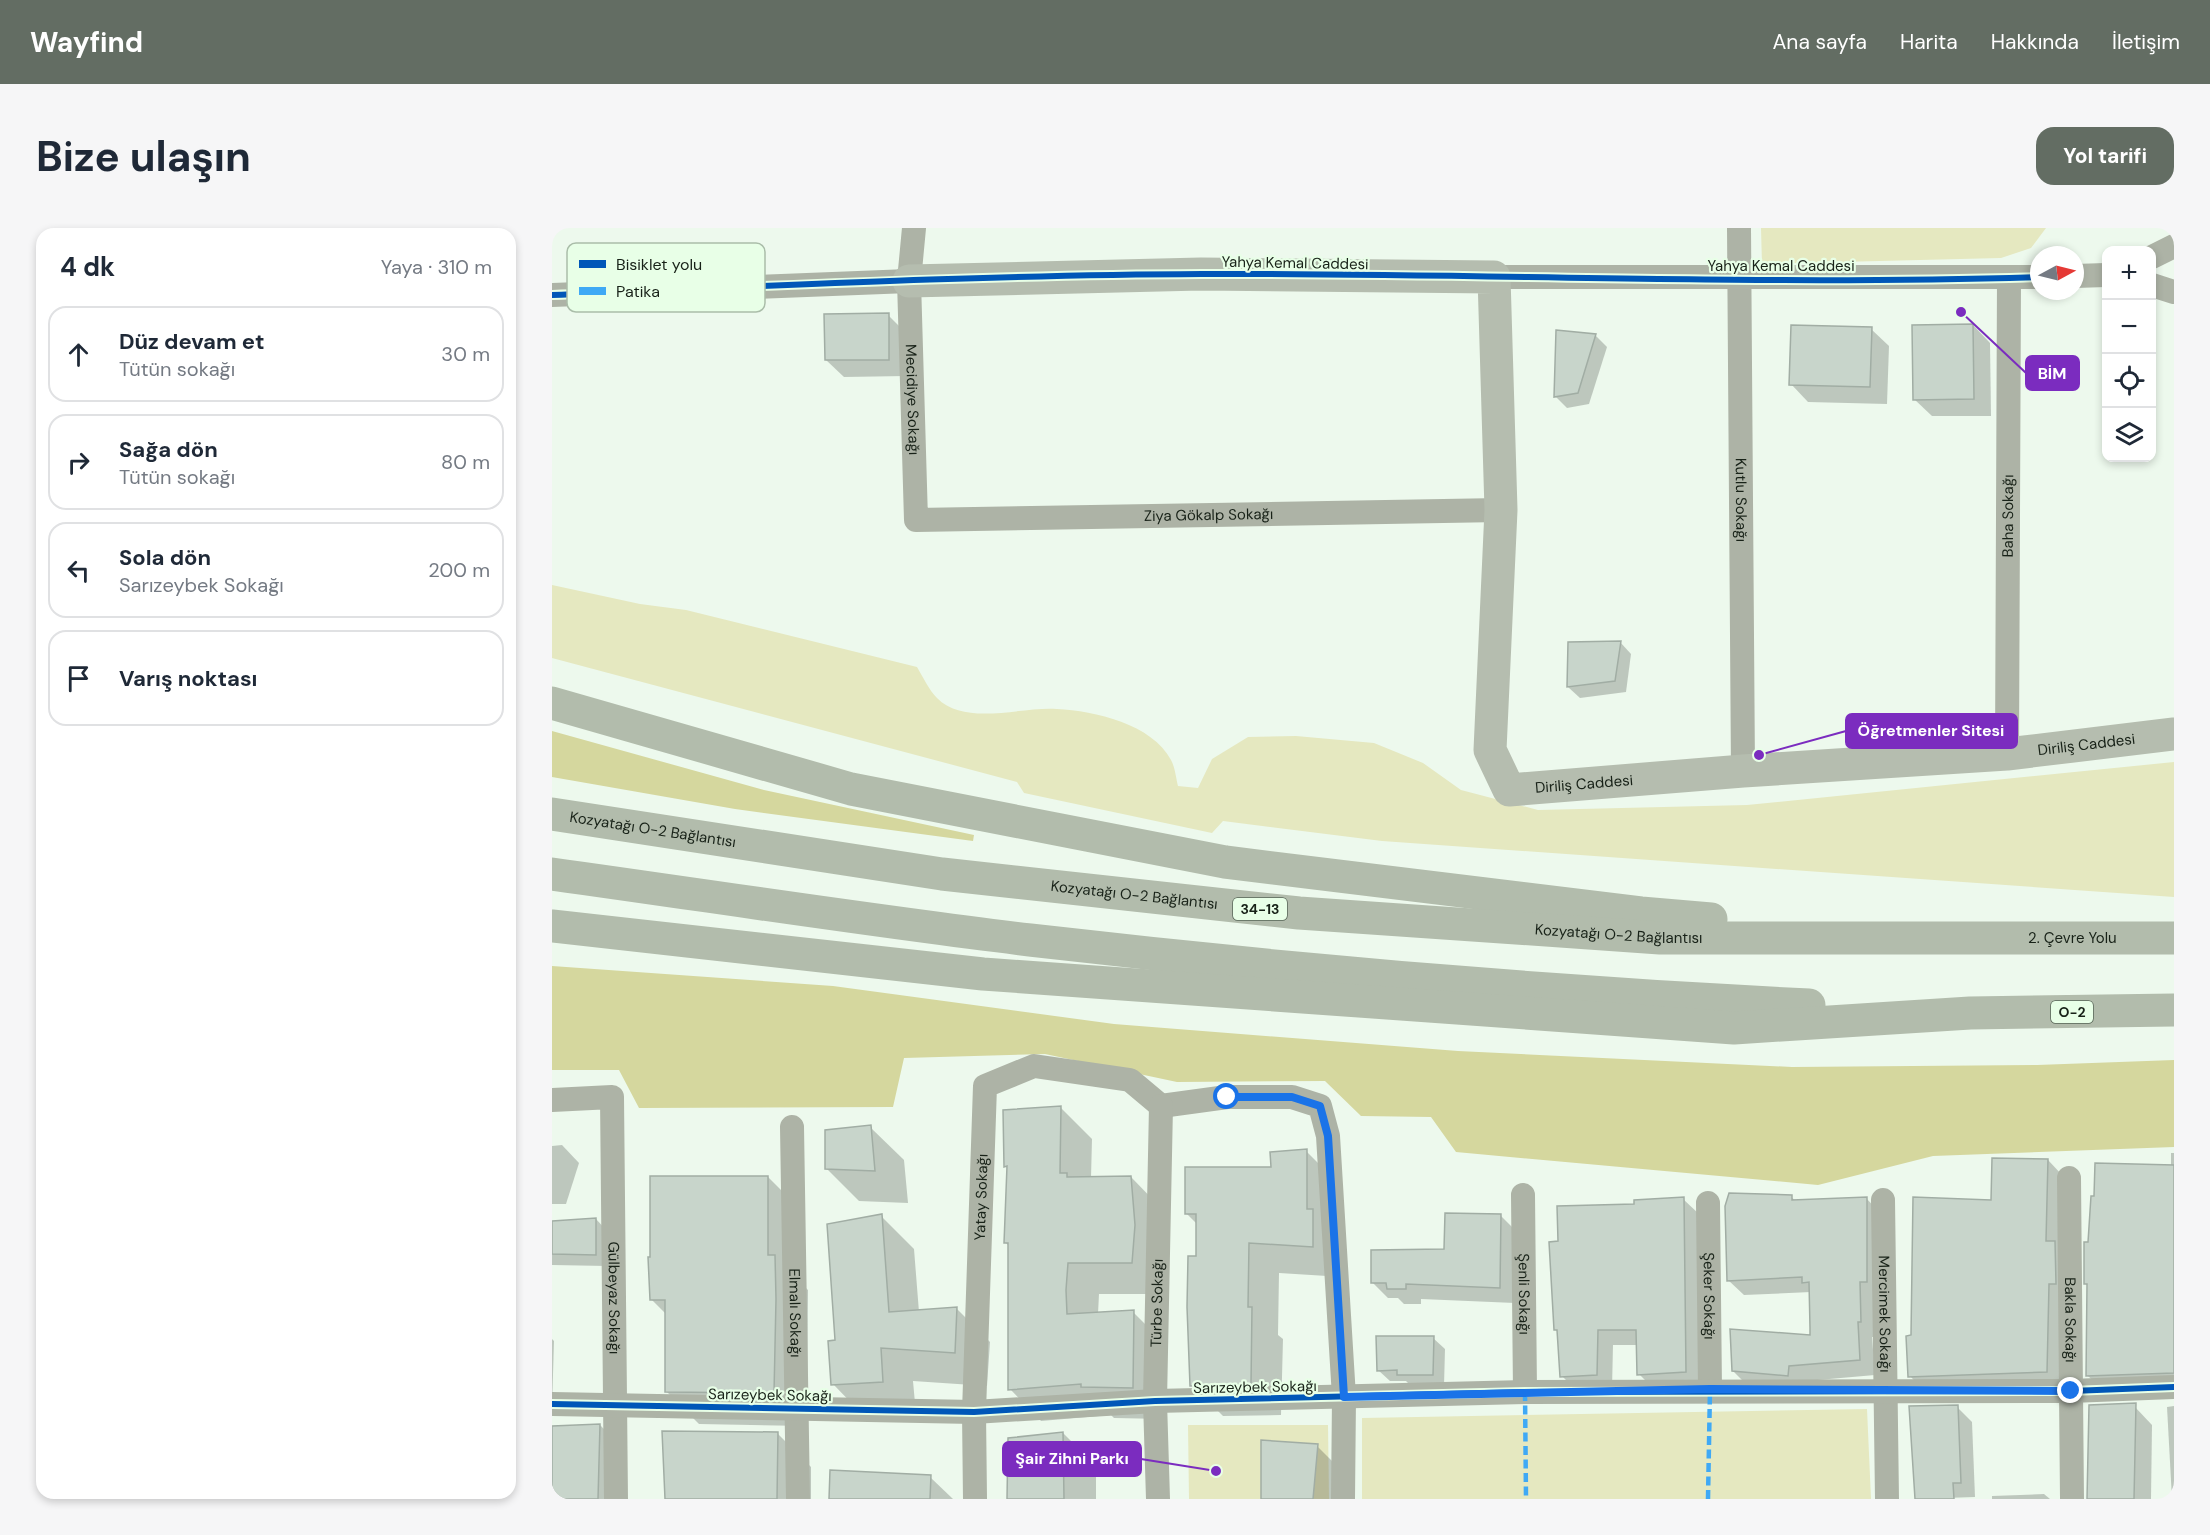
<!DOCTYPE html>
<html lang="tr">
<meta charset="utf-8">
<style>
:root{--surface:#fff;--page:#f6f6f7;--text:#1f2937;--muted:#747a83;--line:#e0e1e3;--accent:#636d63}
body{margin:0;font-family:"DM Sans",sans-serif;background:var(--page);color:var(--text)}
.controls{position:absolute;right:18px;top:18px;display:grid;overflow:hidden;border-radius:12px;box-shadow:0 3px 9px #0003}
.controls button{width:54px;height:54px;display:grid;place-items:center;padding:0;border:0;border-bottom:2px solid var(--line);background:var(--surface);color:var(--text);font:30px sans-serif}
.compass{position:absolute;left:1478px;top:18px;width:54px;height:54px;border-radius:50%;background:var(--surface);box-shadow:0 3px 9px #0003;rotate:83deg}
.stop{position:absolute;width:18px;height:18px;margin:-14px;border:4px solid #1a73e8;border-radius:50%;background:#fff}
.stop.end{background:#1a73e8;border-color:#fff;box-shadow:0 2px 6px #0008}
.list{margin:0;padding:0;list-style:none}
h2{display:flex;justify-content:space-between;align-items:center;height:78px;margin:0;padding:0 24px;font-size:26px}
h2 small{font-size:20px;font-weight:400;color:var(--muted)}
.list li{display:grid;grid-template-columns:39px 1fr auto;gap:18px;align-items:center;box-sizing:border-box;height:96px;margin:0 12px 12px;padding:0 12px;border:2px solid var(--line);border-radius:18px}
.list b{display:block;font-size:22px;white-space:nowrap}
.list p{margin:0;font-size:20px;white-space:nowrap;color:var(--muted)}
.list em{font-size:20px;font-style:normal;color:var(--muted)}
.icon{flex:none;width:33px;height:33px;fill:none;stroke:currentColor;stroke-width:2;stroke-linecap:round;stroke-linejoin:round}
.map{position:relative;flex:none;width:1622px;height:1271px;overflow:hidden;border-radius:18px}
header{display:flex;align-items:center;gap:36px;box-sizing:border-box;height:84px;padding:0 30px;background:var(--accent);color:#fff}
header strong{font-size:28px}
nav{display:flex;gap:33px;margin-inline-start:auto;font-size:21px}
.intro{display:flex;align-items:center;justify-content:space-between;box-sizing:border-box;height:144px;padding:0 36px}
h1{margin:0;font-size:42px}
.button{padding:15px 27px;border-radius:18px;background:var(--accent);color:#fff;font-size:21px;font-weight:700}
main{display:flex;gap:36px;padding:0 36px}
aside{flex:1;background:var(--surface);border-radius:18px;box-shadow:0 3px 9px #0003}
.map>svg:first-child{display:block}
</style>
<header>
<strong>Wayfind</strong>
<nav><a>Ana sayfa</a><a>Harita</a><a>Hakkında</a><a>İletişim</a></nav>
</header>
<div class="intro"><h1>Bize ulaşın</h1><a class="button">Yol tarifi</a></div>
<main>
<aside>
<h2>4 dk<small>Yaya · 310 m</small></h2>
<ul class="list">
<li><svg class="icon" aria-label="ahead" viewBox="0 0 24 24"><path d="M12 20V5M6 11l6-6 6 6"/></svg><div><b>Düz devam et</b><p>Tütün sokağı</p></div><em>30 m</em></li>
<li><svg class="icon" aria-label="right" viewBox="0 0 24 24"><path d="M7 20v-9h11M14 6l5 5-5 5"/></svg><div><b>Sağa dön</b><p>Tütün sokağı</p></div><em>80 m</em></li>
<li><svg class="icon" aria-label="left" viewBox="0 0 24 24"><path d="M17 20v-9H6M10 6l-5 5 5 5"/></svg><div><b>Sola dön</b><p>Sarızeybek Sokağı</p></div><em>200 m</em></li>
<li><svg class="icon" aria-label="arrive" viewBox="0 0 24 24"><path d="M6 21V4h12l-3 4 3 4H6"/></svg><div><b>Varış noktası</b></div></li>
</ul>
</aside>
<div class="map">
<svg width="1622" height="1271" viewBox="0 0 1622 1271">
<rect width="100%" height="100%" fill="#edf9ed"/>
<!-- green -->
<g fill="#e5e8c0">
<polygon points="1209,0 1494,0 1479,20 1449,30 1210,36"/>
<path d="M 0,357 L 88,376 L 134,382 L 365,439 C 371,449 377,462 385,470 C 413,499 471,478 505,481 C 543,483 600,496 619,532 C 623,539 624,550 626,558 L 646,560 L 660,531 L 696,509 L 744,508 L 822,515 L 871,535 L 909,562 L 986,582 L 1195,577 L 1622,534 L 1622,669 L 830,613 L 671,593 L 660,605 L 472,565 L 465,554 L 0,430 Z"/>
<polygon points="1315,1181 1319,1271 810,1271 810,1190"/>
<polygon points="636,1197 776,1197 777,1271 637,1271"/>
</g>
<!-- forest -->
<g fill="#d5d79e">
<polygon points="0,503 212,562 422,607 421,613 183,581 0,549"/>
<polygon points="0,738 281,758 562,796 906,823 1240,839 1485,837 1622,832 1622,919 1381,928 1266,957 904,924 879,889 809,888 773,853 625,854 493,826 352,830 341,879 87,880 67,842 0,842"/>
</g>
<!-- shadow -->
<g fill="#0003">
<polygon points="336,87 353,104 354,148 292,149 274,132"/>
<polygon points="1421,97 1438,115 1439,188 1380,188 1362,171"/>
<polygon points="1319,101 1337,118 1335,176 1256,174 1239,156"/>
<polygon points="1043,107 1055,119 1037,176 1015,180 1003,168"/>
<polygon points="1068,414 1079,426 1074,464 1028,470 1016,459"/>
<polygon points="508,879 540,911 539,950 579,949 610,981 611,1066 547,1066 546,1086 581,1084 613,1116 611,1191 562,1190 559,1187 489,1193 458,1161 457,1018 453,1014 456,941 454,938"/>
<polygon points="318,899 352,932 356,975 307,973 274,940"/>
<polygon points="10,917 27,935 14,976 0,976 0,918"/>
<polygon points="754,923 785,954 791,1049 727,1045 726,1107 731,1111 729,1187 671,1188 640,1157 645,996 634,985"/>
<polygon points="1619,925 1622,925 1622,1159 1552,1163 1536,1148 1537,1058 1534,1056 1544,970 1619,938"/>
<polygon points="1496,932 1511,948 1510,1158 1373,1164 1358,1148 1361,1109"/>
<polygon points="216,949 249,982 249,1055 256,1062 255,1198 147,1196 114,1163 114,1086 100,1072 99,1030"/>
<polygon points="1239,969 1244,973 1314,970 1329,986 1324,1109 1320,1109 1323,1147 1196,1158 1181,1143 1260,1109 1259,1064 1192,1067 1176,1052"/>
<polygon points="1131,971 1147,986 1149,1159 1102,1161 1087,1146 1086,1117 1061,1117 1060,1161 1025,1163 1010,1148 1007,1105 1004,1102 1007,1015 1083,977"/>
<polygon points="948,987 964,1003 963,1075 869,1071 869,1076 852,1076 846,1070 836,1070 821,1055 894,1023"/>
<polygon points="329,988 362,1021 367,1084 405,1081 438,1114 435,1158 361,1153 364,1186 314,1190 281,1156"/>
<polygon points="44,991 55,1003 55,1038 0,1037 0,995"/>
<polygon points="881,1110 893,1121 892,1158 858,1157 854,1153 838,1153 826,1142"/>
<polygon points="0,1111 2,1113 0,1181"/>
<polygon points="1622,1178 1622,1271 1620,1271 1615,1179"/>
<polygon points="1405,1179 1420,1194 1423,1269 1363,1271"/>
<polygon points="1583,1179 1600,1197 1599,1271 1537,1271"/>
<polygon points="48,1197 73,1223 72,1271 0,1271 0,1200"/>
<polygon points="511,1205 544,1238 544,1271 456,1271"/>
<polygon points="226,1206 259,1239 259,1271 115,1271"/>
<polygon points="765,1218 798,1251 796,1271 711,1271"/>
<polygon points="378,1249 401,1271 279,1271"/>
<polygon points="1492,1266 1498,1271 1440,1271 1440,1268"/>
</g>
<!-- building -->
<g fill="#c8d5cb" stroke="#a1ada4" stroke-width="1.5">
<polygon points="337,85 337,132 273,132 272,86"/>
<polygon points="1421,96 1422,171 1361,172 1360,97"/>
<polygon points="1239,97 1320,99 1318,159 1237,157"/>
<polygon points="1004,102 1044,106 1026,165 1002,169"/>
<polygon points="1069,413 1063,453 1015,459 1016,414"/>
<polygon points="509,878 508,945 515,945 515,949 579,948 583,997 580,1035 516,1035 514,1062 515,1086 582,1082 581,1160 529,1159 529,1156 456,1162 456,1015 452,1015 455,938 452,939 451,882"/>
<polygon points="319,897 323,943 273,941 273,902"/>
<polygon points="755,921 755,981 761,981 761,1019 697,1015 696,1079 700,1079 699,1156 638,1158 635,1079 636,1028 644,1028 644,986 633,986 633,939 719,939 718,924"/>
<polygon points="1440,930 1496,931 1494,1013 1503,1013 1504,1056 1497,1056 1495,1144 1356,1149 1354,1108 1359,1107 1361,969 1439,972"/>
<polygon points="1543,935 1622,937 1622,1145 1534,1148 1535,1056 1532,1056 1532,1014 1536,1014 1539,968 1542,968"/>
<polygon points="98,948 216,948 216,1027 223,1027 224,1071 222,1165 113,1164 113,1072 98,1072 96,1029 98,1029"/>
<polygon points="1177,965 1240,967 1240,972 1315,969 1315,1054 1308,1054 1309,1094 1306,1094 1308,1132 1237,1138 1236,1148 1180,1143 1178,1101 1258,1107 1258,1100 1257,1054 1250,1055 1250,1049 1175,1053 1173,978"/>
<polygon points="1132,969 1134,1144 1085,1147 1084,1102 1046,1102 1045,1147 1008,1149 1005,1102 1002,1102 997,1014 1006,1013 1005,978 1082,976 1082,972"/>
<polygon points="893,985 949,986 948,1060 854,1056 854,1061 835,1061 834,1055 819,1055 819,1022 892,1021"/>
<polygon points="330,986 337,1084 405,1079 403,1125 329,1120 331,1154 279,1157 276,1113 283,1112 275,996"/>
<polygon points="44,990 44,1027 0,1026 0,993"/>
<polygon points="824,1108 882,1108 881,1147 845,1147 845,1142 825,1143"/>
<polygon points="1584,1175 1582,1271 1535,1271 1537,1177"/>
<polygon points="1406,1177 1409,1255 1401,1255 1402,1271 1363,1271 1357,1178"/>
<polygon points="48,1196 46,1271 0,1271 0,1198"/>
<polygon points="110,1203 226,1204 225,1271 113,1271"/>
<polygon points="511,1204 512,1271 455,1271 456,1210"/>
<polygon points="709,1212 766,1216 761,1271 709,1271"/>
<polygon points="278,1242 379,1247 378,1271 277,1271"/>
</g>
<g fill="none" stroke-linecap="round" stroke-linejoin="round">
<!-- street -->
<g stroke="#adb3a6" stroke-width="24">
<path id="s1" d="M 362,0 L 357,53 L 364,292 L 949,282"/>
<path id="s2" d="M 1187,0 L 1191,543"/>
<polyline points="1600,29 1622,18"/>
<polyline points="1523,48 1554,47"/>
<polyline points="942,49 1487,49"/>
<polyline points="1600,57 1622,64"/>
<polyline points="0,67 357,53"/>
<path id="s3" d="M 1455,526 L 1457,50"/>
<path id="s4" d="M 0,872 L 60,869 L 64,1271"/>
<polyline points="609,878 675,869 740,869 768,878 776,908 792,1169 791,1271"/>
<path id="s5" d="M 240,899 L 246,1271"/>
<path id="s6" d="M 1517,950 L 1520,1271"/>
<path id="s7" d="M 971,967 L 973,1164"/>
<path id="s8" d="M 1331,972 L 1335,1271"/>
<path id="s9" d="M 1156,975 L 1158,1161"/>
<polyline points="0,1176 422,1184 603,1173 973,1164 1519,1163 1622,1159"/>
<path id="s10" d="M 423,1271 L 422,1184 L 433,858 L 482,838 L 578,852 L 609,878"/>
<path id="s11" d="M 606,1271 L 603,1173 L 609,878"/>
</g>
<!-- secondary -->
<path stroke="#b5bdaf" stroke-width="33" id="s12" d="M 357,53 L 649,46 L 942,49 L 949,282 L 938,522 L 957,562 L 1191,543 L 1455,526 L 1622,506"/>
<!-- highway -->
<g stroke="#b2bcac" stroke-width="33">
<polyline points="0,475 299,561 673,634 1089,685 1159,691"/>
<path id="s13" d="M 0,586 L 390,646 L 747,685 L 1108,710 L 1622,710"/>
<path d="M 0,646 C 159,668 319,693 478,712 C 737,742 997,764 1257,777"/>
<polyline points="0,698 431,746 1182,800 1418,785 1622,782"/>
</g>
<!-- quiet -->
<g stroke="#3fa9f5" stroke-width="4.5" stroke-dasharray="9 4.5" stroke-linecap="butt">
<polyline points="973,1164 974,1271"/>
<polyline points="1156,1271 1158,1161"/>
</g>
<defs>
<g id="cycleway">
<path d="M 0,67 C 216,58 433,47 650,46 C 929,45 1208,58 1487,49"/>
<polyline points="0,1176 422,1184 603,1173 973,1164 1519,1163 1622,1159"/>
</g>
</defs>
<!-- cycleway casing -->
<use href="#cycleway" stroke="#e8ffe7" stroke-width="10"/>
<!-- cycleway -->
<use href="#cycleway" stroke="#0057b8" stroke-width="6"/>
</g>
<g fill="none" stroke-linecap="round" stroke-linejoin="round">
<!-- route -->
<polyline stroke="#1a73e8" stroke-width="8" points="675,869 740,869 768,878 776,908 792,1169 1158,1161 1519,1163"/>
</g>
<g text-anchor="middle" dominant-baseline="central" stroke-width="4.5" stroke-linejoin="round" paint-order="stroke">
<!-- shield labels -->
<g fill="#e8ffe7" stroke="#566456" stroke-width="1.5">
<rect x="681" y="670" width="54" height="22" rx="4.5"/>
<rect x="1499" y="773" width="42" height="22" rx="4.5"/>
</g>
<g font-size="14" font-weight="bold" fill="#182218">
<text x="708" y="681">34-13</text>
<text x="1520" y="784">O-2</text>
</g>
<!-- street labels -->
<g font-size="15" fill="#182218" stroke="#e8ffe7">
<text transform="translate(743 35) rotate(1)">Yahya Kemal Caddesi</text>
<text x="1229" y="38">Yahya Kemal Caddesi</text>
<text stroke="none"><textPath href="#s1" startOffset="172">Mecidiye Sokağı</textPath></text>
<text stroke="none"><textPath href="#s2" startOffset="272">Kutlu Sokağı</textPath></text>
<text stroke="none"><textPath href="#s1" startOffset="585">Ziya Gökalp Sokağı</textPath></text>
<text stroke="none"><textPath href="#s3" startOffset="238">Baha Sokağı</textPath></text>
<text stroke="none"><textPath href="#s12" startOffset="1682">Diriliş Caddesi</textPath></text>
<text stroke="none"><textPath href="#s12" startOffset="1178">Diriliş Caddesi</textPath></text>
<text stroke="none"><textPath href="#s13" startOffset="102">Kozyatağı O-2 Bağlantısı</textPath></text>
<text stroke="none"><textPath href="#s13" startOffset="588">Kozyatağı O-2 Bağlantısı</textPath></text>
<text stroke="none"><textPath href="#s13" startOffset="1074">Kozyatağı O-2 Bağlantısı</textPath></text>
<text stroke="none"><textPath href="#s13" startOffset="1528">2. Çevre Yolu</textPath></text>
<text stroke="none"><textPath href="#s10" startOffset="302">Yatay Sokağı</textPath></text>
<text stroke="none"><textPath href="#s7" startOffset="99">Şenli Sokağı</textPath></text>
<text stroke="none"><textPath href="#s9" startOffset="93">Şeker Sokağı</textPath></text>
<text stroke="none"><textPath href="#s4" startOffset="261">Gülbeyaz Sokağı</textPath></text>
<text stroke="none"><textPath href="#s11" startOffset="196">Türbe Sokağı</textPath></text>
<text stroke="none"><textPath href="#s5" startOffset="186">Elmalı Sokağı</textPath></text>
<text stroke="none"><textPath href="#s8" startOffset="114">Mercimek Sokağı</textPath></text>
<text stroke="none"><textPath href="#s6" startOffset="142">Bakla Sokağı</textPath></text>
<text transform="translate(703 1159) rotate(-1)">Sarızeybek Sokağı</text>
<text transform="translate(218 1167) rotate(1)">Sarızeybek Sokağı</text>
</g>
</g>
<!-- legend -->
<rect x="15" y="15" width="198" height="69" rx="9" fill="#e8ffe7" stroke="#aabda9" stroke-width="1.5"/>
<rect x="27" y="32" width="27" height="8" fill="#0057b8"/>
<rect x="27" y="59" width="27" height="8" fill="#3fa9f5"/>
<g font-size="16" fill="#182218">
<text x="64" y="42">Bisiklet yolu</text>
<text x="64" y="69">Patika</text>
</g>
<!-- callouts -->
<path fill="none" stroke="#7b2cbf" stroke-width="2" d="M1409 84L1474 145M1207 527L1294 503M664 1243L589 1231"/>
<g fill="#7b2cbf" stroke="#e8ffe7" stroke-width="2">
<circle cx="1409" cy="84" r="6"/>
<circle cx="1207" cy="527" r="6"/>
<circle cx="664" cy="1243" r="6"/>
</g>
<g fill="#7b2cbf" stroke="#7b2cbf" stroke-width="2">
<rect x="1474" y="128" width="53" height="34" rx="6"/>
<rect x="1294" y="486" width="171" height="34" rx="6"/>
<rect x="451" y="1214" width="138" height="34" rx="6"/>
</g>
<g font-size="16" text-anchor="middle" font-weight="bold" fill="#fff">
<text x="1500" y="151">BİM</text>
<text x="1379" y="508">Öğretmenler Sitesi</text>
<text x="520" y="1236">Şair Zihni Parkı</text>
</g>
</svg>
<div class="controls">
<button>+</button>
<button>−</button>
<button><svg class="icon" aria-label="locate" viewBox="0 0 24 24"><circle cx="12" cy="12" r="6"/><path d="M12 2v4M12 18v4M2 12h4M18 12h4"/></svg></button>
<button><svg class="icon" aria-label="layers" viewBox="0 0 24 24"><path d="M12 4l9 5-9 5-9-5zM3 14l9 5 9-5"/></svg></button>
</div>
<svg class="compass" viewBox="-18 -18 36 36"><path d="M0-13l5 13h-10z" fill="#e53935"/><path d="M0 13l5-13h-10z" fill="#747a83"/></svg>
<div class="stop" style="left:675px;top:869px"></div>
<div class="stop end" style="left:1519px;top:1163px"></div>
</div>
</main>
